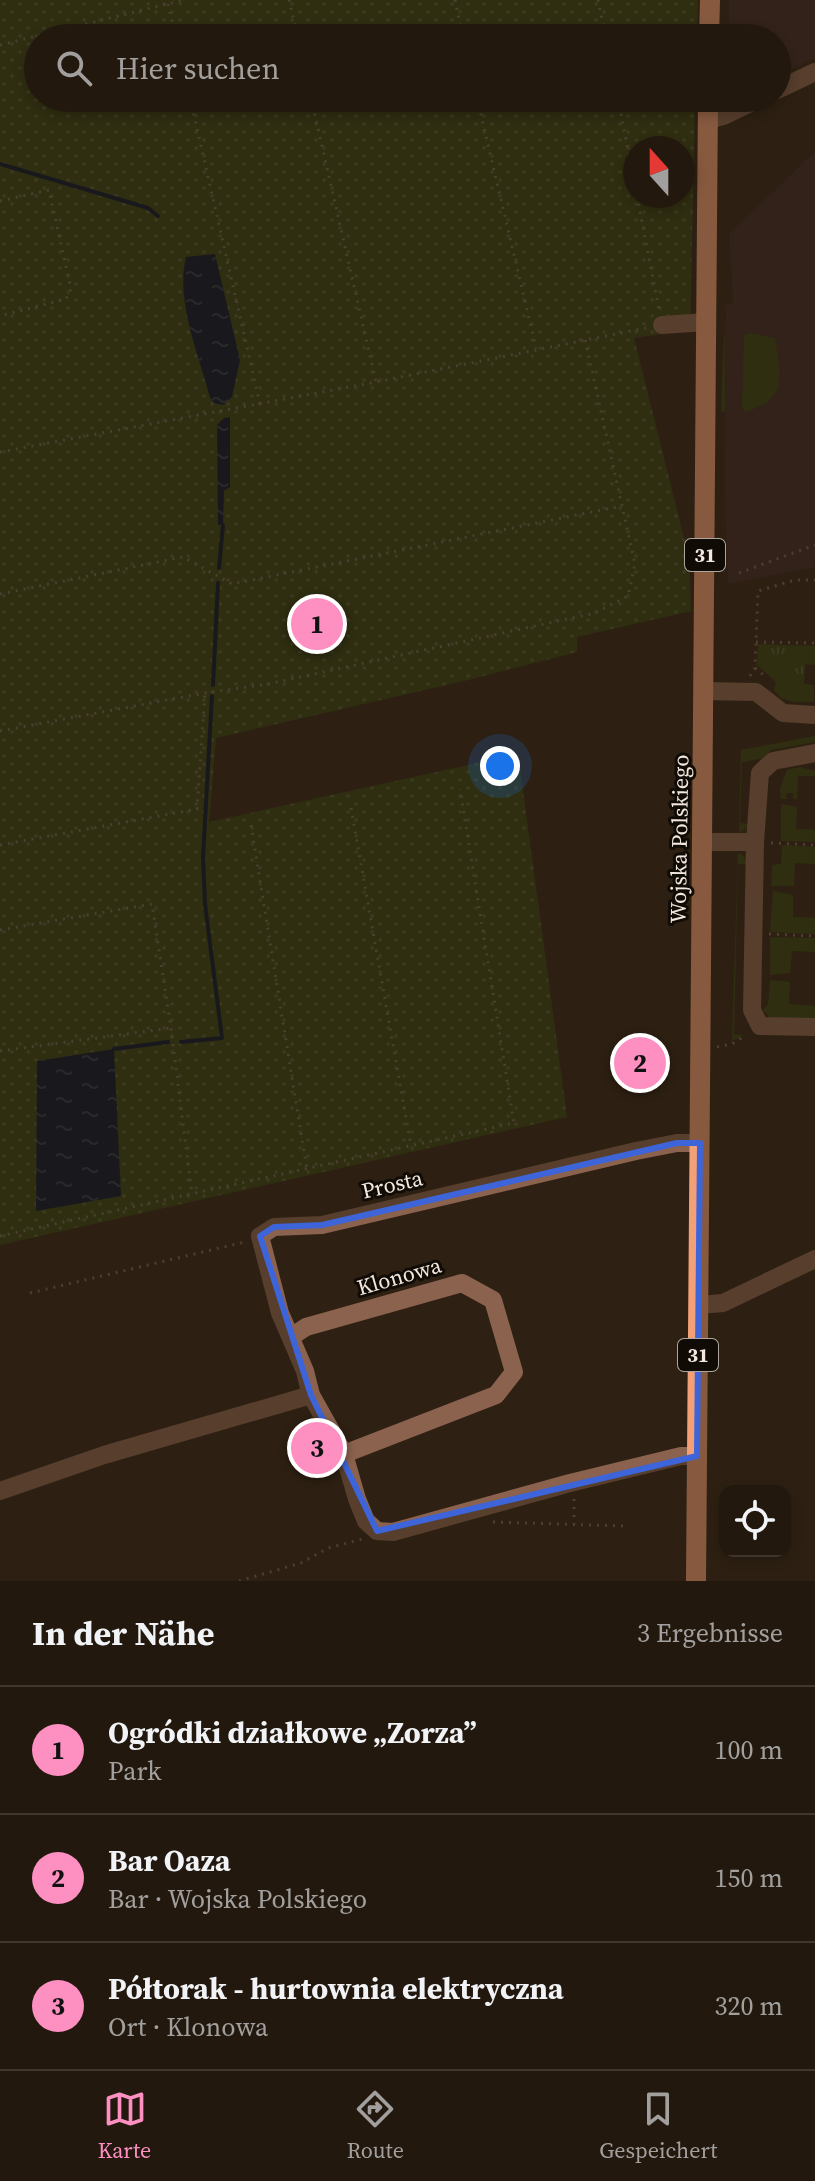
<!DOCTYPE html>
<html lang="de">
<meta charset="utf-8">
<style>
:root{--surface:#22180e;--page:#2e251c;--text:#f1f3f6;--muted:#a2a09e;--line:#3f372e;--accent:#fd8fc1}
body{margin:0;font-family:"Source Serif 4",serif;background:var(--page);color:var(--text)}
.controls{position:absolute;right:24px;bottom:24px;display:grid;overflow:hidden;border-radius:16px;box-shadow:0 4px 12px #0003}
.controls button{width:72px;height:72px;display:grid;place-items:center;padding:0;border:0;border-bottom:2px solid var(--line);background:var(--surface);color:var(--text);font:40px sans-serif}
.compass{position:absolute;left:623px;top:136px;width:72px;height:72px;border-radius:50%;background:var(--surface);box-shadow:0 4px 12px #0003;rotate:339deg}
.you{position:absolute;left:500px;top:766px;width:28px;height:28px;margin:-20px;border:6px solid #fff;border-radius:50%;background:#1a73e8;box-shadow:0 0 0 12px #1a73e833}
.badge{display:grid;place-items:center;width:52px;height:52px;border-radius:50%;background:var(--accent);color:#111;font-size:26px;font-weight:700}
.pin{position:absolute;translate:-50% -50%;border:4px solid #fff;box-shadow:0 2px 8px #0006}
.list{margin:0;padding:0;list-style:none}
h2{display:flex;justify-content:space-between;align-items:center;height:104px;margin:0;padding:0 32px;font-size:34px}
h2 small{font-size:26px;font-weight:400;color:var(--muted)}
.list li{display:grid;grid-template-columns:52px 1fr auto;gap:24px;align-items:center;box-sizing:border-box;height:128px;padding:0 32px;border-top:2px solid var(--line)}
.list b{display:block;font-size:30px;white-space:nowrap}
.list p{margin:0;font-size:26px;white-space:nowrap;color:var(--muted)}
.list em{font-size:26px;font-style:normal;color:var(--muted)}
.icon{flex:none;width:44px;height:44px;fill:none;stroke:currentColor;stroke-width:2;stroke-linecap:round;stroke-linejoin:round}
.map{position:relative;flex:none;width:815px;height:1581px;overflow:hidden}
.search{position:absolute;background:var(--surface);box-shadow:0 4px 12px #0003;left:24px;right:24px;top:24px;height:88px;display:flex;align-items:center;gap:20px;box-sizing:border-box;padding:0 28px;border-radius:44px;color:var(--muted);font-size:30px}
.sheet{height:488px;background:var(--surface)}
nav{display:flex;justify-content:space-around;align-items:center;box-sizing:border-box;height:112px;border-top:2px solid var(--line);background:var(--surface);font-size:22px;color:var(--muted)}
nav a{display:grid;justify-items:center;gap:4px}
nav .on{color:var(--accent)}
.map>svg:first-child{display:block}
</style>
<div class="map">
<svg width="815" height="1581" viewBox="0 0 815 1581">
<defs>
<pattern id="park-tufts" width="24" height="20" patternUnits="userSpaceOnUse" patternTransform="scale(2)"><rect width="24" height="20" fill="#313e10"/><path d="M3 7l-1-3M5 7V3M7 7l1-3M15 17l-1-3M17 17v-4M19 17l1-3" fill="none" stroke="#4f5a32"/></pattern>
<pattern id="garden-dots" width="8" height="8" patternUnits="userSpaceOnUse" patternTransform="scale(2)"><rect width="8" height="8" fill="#313e10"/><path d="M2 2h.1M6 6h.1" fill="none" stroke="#4f5a32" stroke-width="1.8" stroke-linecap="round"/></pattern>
<pattern id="water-ripples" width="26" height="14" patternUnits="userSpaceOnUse" patternTransform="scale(2)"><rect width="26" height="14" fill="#00112a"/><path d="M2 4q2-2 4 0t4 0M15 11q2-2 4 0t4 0" fill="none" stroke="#263448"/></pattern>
</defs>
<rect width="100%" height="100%" fill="#2e2013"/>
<!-- commercial -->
<g fill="#382425">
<polygon points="729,0 815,0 815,58 777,76 777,38 729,38"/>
<polygon points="815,152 815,567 728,584 725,488 726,306 733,302 729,234"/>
</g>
<!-- grass -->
<g fill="#313e10">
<path d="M 751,333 L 775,338 C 781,376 789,399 745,412 L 742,408 L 744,335 Z"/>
<polygon points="724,336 725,336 725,412 721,411"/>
<polygon points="758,644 815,646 815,665 805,664 805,648 761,657 794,684 793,702 781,698 774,690 776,682 757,665"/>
<polygon points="815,736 815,742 771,750 764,758 742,762 740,823 748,824 745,830 739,833 741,750"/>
<polygon points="800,767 815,771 815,776 798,776 797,799 793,799 793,793 787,793 786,799 781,799 780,789 787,770"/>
<polygon points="781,804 797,807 796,829 815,830 815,842 781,841"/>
<polygon points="782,845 815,847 815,864 795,863 794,886 771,886 772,865 781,864"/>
<polygon points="738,853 744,856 747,864 738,864 734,1035 744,1035 732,1041"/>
<polygon points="773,891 793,895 793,917 815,918 815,934 770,932"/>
<polygon points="770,937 815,938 815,952 792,951 790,973 770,975"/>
<polygon points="770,980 790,982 789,1004 815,1006 815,1019 771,1019 763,1010 768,1005"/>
</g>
<!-- park -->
<polygon fill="url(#park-tufts)" points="761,646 806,648 804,684 814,685 814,702 793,702 793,684 761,657"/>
<!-- garden -->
<path fill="url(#garden-dots)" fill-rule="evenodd" d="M 0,0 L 698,0 L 697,38 L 38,38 L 38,98 L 695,98 L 690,330 L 634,338 L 689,558 L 691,611 L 577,637 L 577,652 L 468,680 L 216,738 L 209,822 L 518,754 L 567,1117 L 0,1245 ZM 635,148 L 683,148 L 683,196 L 635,196 Z"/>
<!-- water -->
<g fill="url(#water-ripples)">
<path d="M 215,254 L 240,360 L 232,397 L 223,405 L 214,403 L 210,398 C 199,355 175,300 186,257 Z"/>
<polygon points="230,417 230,487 224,491 223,525 218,525 217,425 224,418"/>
<polygon points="114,1049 121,1196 36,1211 37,1061"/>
</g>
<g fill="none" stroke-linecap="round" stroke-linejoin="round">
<!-- stream -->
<g stroke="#00112a" stroke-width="4">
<polyline points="0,164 148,208 158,216"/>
<polyline points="219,568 223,525"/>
<polyline points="213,685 218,583"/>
<polyline points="181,1042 222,1038 205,904 203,857 212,696"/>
<polyline points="114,1049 168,1042"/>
</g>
<!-- path -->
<g stroke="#716458" stroke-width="3" stroke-dasharray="2 6" stroke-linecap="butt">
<polyline points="289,0 298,38"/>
<polyline points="455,0 463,38"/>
<polyline points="598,0 606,38"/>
<polyline points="168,4 176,38"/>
<polyline points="0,45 184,0"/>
<polyline points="190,98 260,404"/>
<polyline points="311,98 376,382"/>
<polyline points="477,98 536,348"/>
<polyline points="618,98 635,186"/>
<polyline points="637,196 659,310"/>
<polyline points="0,201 49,190 71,289 66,299 0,316"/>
<polyline points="0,452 376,382 646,328"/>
<polyline points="739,573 815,545"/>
<polyline points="0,594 183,557 232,584 622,506"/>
<polyline points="756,642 815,643"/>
<polyline points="755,668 767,678"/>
<polyline points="750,676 755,668 758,591 795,580 815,580"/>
<polyline points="0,731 205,693 268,684 595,613 628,596 635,564 585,339"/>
<polyline points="351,808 411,1146"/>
<polyline points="251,825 307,1170"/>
<polyline points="771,843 815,845"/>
<polyline points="0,845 197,809 205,693"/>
<polyline points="0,930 152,904 171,1028 192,1195"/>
<polyline points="769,934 815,936"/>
<polyline points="717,1047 732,1044 746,1035"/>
<polyline points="0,1051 171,1028"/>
<polyline points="0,1236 514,1123 460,789"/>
<polyline points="30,1293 245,1242"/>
<polyline points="574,1499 574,1524"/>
<polyline points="493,1522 626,1526"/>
<polyline points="239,1581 301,1563 328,1548 363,1539"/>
</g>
<!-- minor -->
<g stroke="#8b624e" stroke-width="18">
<polyline points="777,90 815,72"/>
<polyline points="708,120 723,116 761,98"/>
<polyline points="662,325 707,322"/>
<polyline points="704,691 756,692 783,713 815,715"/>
<polyline points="815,753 773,761 760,773 755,842 752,1010 760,1026 815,1027"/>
<polyline points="702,842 755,842"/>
<polyline points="699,1305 723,1303 815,1259"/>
<polyline points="291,1337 306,1327 462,1283 493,1300 514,1372 496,1395 344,1454"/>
<polyline points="697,1456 681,1456 570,1483 393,1532 377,1531 366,1521 357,1499 344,1454 311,1395 305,1371 280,1313 260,1236 274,1227 322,1225 636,1151 677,1143 700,1143"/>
<polyline points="0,1491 104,1455 311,1395"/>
</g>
<!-- major -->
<g stroke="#f4a077" stroke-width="20">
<polyline points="709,38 710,0"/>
<polyline points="696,1581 708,98"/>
</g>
</g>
<!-- marked area -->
<path d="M0 0H815V1581H0ZM 677,1143 L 700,1143 L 697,1456 L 377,1531 L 311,1395 L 260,1236 L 274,1227 L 322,1225 Z" fill="#2e2013" fill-opacity=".55" fill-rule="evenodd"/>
<path fill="none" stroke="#3d65d9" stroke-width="6" stroke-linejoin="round" d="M 677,1143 L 700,1143 L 697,1456 L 377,1531 L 311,1395 L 260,1236 L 274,1227 L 322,1225 Z"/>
<g text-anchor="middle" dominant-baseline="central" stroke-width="6" stroke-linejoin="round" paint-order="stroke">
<!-- shield labels -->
<g fill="#110b06" stroke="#aea69e" stroke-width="2">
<rect x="685" y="539" width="40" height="32" rx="6"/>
<rect x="678" y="1339" width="40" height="32" rx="6"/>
</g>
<g font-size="20" font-weight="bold" fill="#f2e8df">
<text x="705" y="555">31</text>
<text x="698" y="1355">31</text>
</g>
<!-- street labels -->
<g font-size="22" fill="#f2e8df" stroke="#110b06">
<text transform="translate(679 839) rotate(-89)">Wojska Polskiego</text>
<text transform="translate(392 1184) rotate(-13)">Prosta</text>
<text transform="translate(399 1276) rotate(-16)">Klonowa</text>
</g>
</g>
</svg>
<div class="controls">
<button><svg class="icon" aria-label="locate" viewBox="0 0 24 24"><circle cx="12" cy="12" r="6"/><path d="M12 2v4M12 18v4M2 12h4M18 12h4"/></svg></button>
</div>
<svg class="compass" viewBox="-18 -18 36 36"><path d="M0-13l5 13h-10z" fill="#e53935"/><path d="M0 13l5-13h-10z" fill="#a2a09e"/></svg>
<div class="you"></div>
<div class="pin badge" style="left:317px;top:624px">1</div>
<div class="pin badge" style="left:640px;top:1063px">2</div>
<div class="pin badge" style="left:317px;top:1448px">3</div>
<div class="search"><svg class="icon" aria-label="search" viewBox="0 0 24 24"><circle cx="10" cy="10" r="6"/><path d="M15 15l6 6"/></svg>Hier suchen</div>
</div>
<section class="sheet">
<h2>In der Nähe<small>3 Ergebnisse</small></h2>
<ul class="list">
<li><span class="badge">1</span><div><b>Ogródki działkowe „Zorza”</b><p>Park</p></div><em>100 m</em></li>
<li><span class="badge">2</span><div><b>Bar Oaza</b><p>Bar · Wojska Polskiego</p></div><em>150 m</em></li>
<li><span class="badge">3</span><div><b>Półtorak - hurtownia elektryczna</b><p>Ort · Klonowa</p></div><em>320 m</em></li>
</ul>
</section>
<nav>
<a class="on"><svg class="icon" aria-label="map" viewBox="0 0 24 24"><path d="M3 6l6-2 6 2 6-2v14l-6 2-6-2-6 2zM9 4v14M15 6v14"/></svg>Karte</a>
<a><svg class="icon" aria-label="directions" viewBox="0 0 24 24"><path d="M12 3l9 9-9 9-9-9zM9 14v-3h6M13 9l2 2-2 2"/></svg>Route</a>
<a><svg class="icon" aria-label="saved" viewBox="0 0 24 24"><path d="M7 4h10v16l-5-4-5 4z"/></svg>Gespeichert</a>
</nav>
